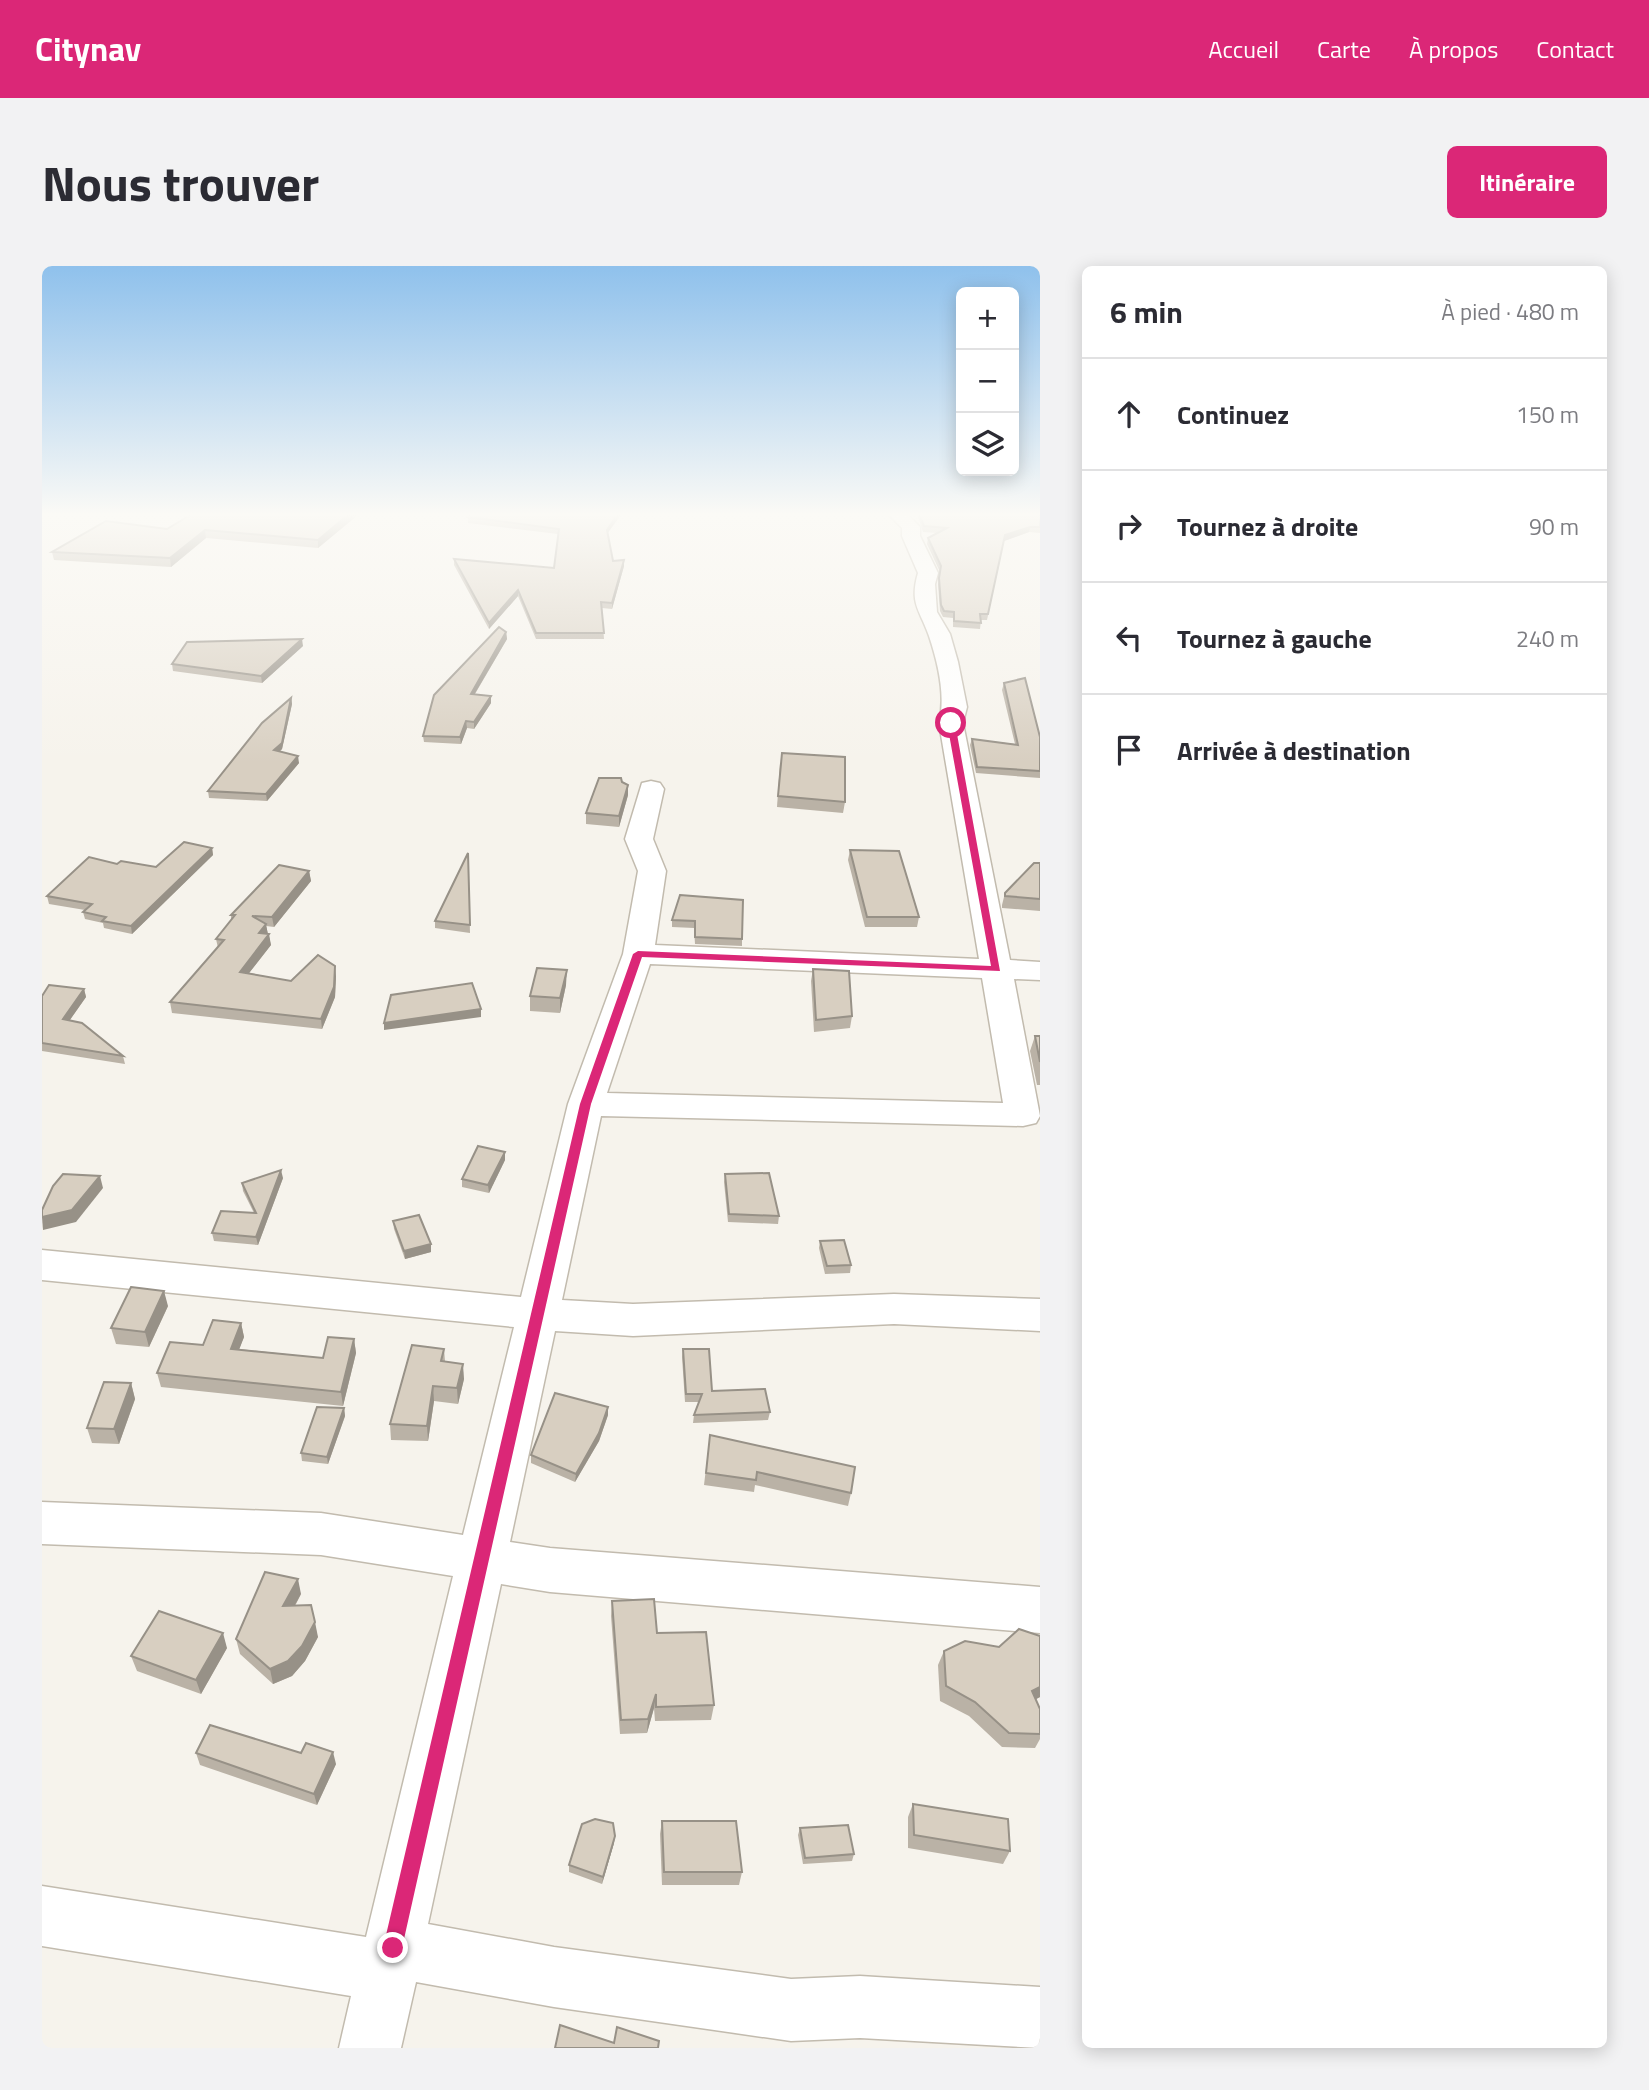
<!DOCTYPE html>
<html lang="fr">
<meta charset="utf-8">
<style>
:root{--surface:#fff;--page:#f2f2f3;--text:#2b2b33;--muted:#7c7c81;--line:#e1e1e2;--accent:#db2777}
body{margin:0;font-family:"Titillium Web",sans-serif;background:var(--page);color:var(--text)}
.controls{position:absolute;right:21px;top:21px;display:grid;overflow:hidden;border-radius:10px;box-shadow:0 4px 18px #0003}
.controls button{width:63px;height:63px;display:grid;place-items:center;padding:0;border:0;border-bottom:2px solid var(--line);background:var(--surface);color:var(--text);font:35px sans-serif}
.stop{position:absolute;width:21px;height:21px;margin:-16px;border:5px solid #db2777;border-radius:50%;background:#fff}
.stop.end{background:#db2777;border-color:#fff;box-shadow:0 2px 7px #0008}
.list{margin:0;padding:0;list-style:none}
h2{display:flex;justify-content:space-between;align-items:center;height:91px;margin:0;padding:0 28px;font-size:30px}
h2 small{font-size:23px;font-weight:400;color:var(--muted)}
.list li{display:grid;grid-template-columns:46px 1fr auto;gap:21px;align-items:center;box-sizing:border-box;height:112px;padding:0 28px;border-top:2px solid var(--line)}
.list b{display:block;font-size:26px;white-space:nowrap}
.list em{font-size:23px;font-style:normal;color:var(--muted)}
.icon{flex:none;width:38px;height:38px;fill:none;stroke:currentColor;stroke-width:2;stroke-linecap:round;stroke-linejoin:round}
.map{position:relative;flex:none;width:998px;height:1782px;overflow:hidden;border-radius:10px}
header{display:flex;align-items:center;gap:42px;box-sizing:border-box;height:98px;padding:0 35px;background:var(--accent);color:#fff}
header strong{font-size:33px}
nav{display:flex;gap:38px;margin-inline-start:auto;font-size:24px}
.intro{display:flex;align-items:center;justify-content:space-between;box-sizing:border-box;height:168px;padding:0 42px}
h1{margin:0;font-size:49px}
.button{padding:18px 32px;border-radius:10px;background:var(--accent);color:#fff;font-size:24px;font-weight:700}
main{display:flex;gap:42px;padding:0 42px}
aside{flex:1;background:var(--surface);border-radius:10px;box-shadow:0 4px 18px #0003}
.map>svg:first-child{display:block}
</style>
<header>
<strong>Citynav</strong>
<nav><a>Accueil</a><a>Carte</a><a>À propos</a><a>Contact</a></nav>
</header>
<div class="intro"><h1>Nous trouver</h1><a class="button">Itinéraire</a></div>
<main>
<div class="map">
<svg width="998" height="1782" viewBox="0 0 998 1782">
<rect width="100%" height="100%" fill="#f6f3ec"/>
<g fill="none" stroke-linecap="round" stroke-linejoin="round">
<defs>
<path id="minor" d="M 846,248 L 865,248 L 878,261 L 878,270 L 896,307 L 893,318 L 895,346 L 908,368 L 916,396 L 925,441 L 921,457 L 968,694 L 998,696 L 998,714 L 972,713 L 998,850 L 994,857 L 981,860 L 559,850 L 520,1034 L 591,1038 L 852,1028 L 998,1033 L 998,1065 L 852,1058 L 591,1070 L 513,1065 L 468,1276 L 508,1282 L 998,1321 L 998,1367 L 508,1326 L 459,1318 L 386,1658 L 512,1681 L 749,1713 L 818,1710 L 998,1721 L 998,1782 L 818,1772 L 749,1775 L 512,1741 L 374,1716 L 359,1782 L 297,1782 L 309,1730 L 0,1680 L 0,1620 L 324,1671 L 411,1310 L 279,1289 L 0,1278 L 0,1236 L 279,1247 L 421,1269 L 472,1061 L 0,1014 L 0,984 L 479,1031 L 526,838 L 581,688 L 596,605 L 583,573 L 600,517 L 609,515 L 618,517 L 622,523 L 611,573 L 624,605 L 613,679 L 937,693 L 897,457 C 904,430 896,397 887,370 C 878,344 867,338 876,307 L 860,270 L 860,262 ZM 608,698 L 940,712 L 961,837 L 565,827 Z"/>
</defs>
<!-- minor casing -->
<use href="#minor" stroke="#c2bbae" stroke-width="3"/>
<!-- minor -->
<use href="#minor" fill="#fff" fill-rule="evenodd"/>
</g>
<!-- wall -->
<g fill="#bab2a6">
<polygon points="317,248 276,282 164,272 129,301 12,294 10,286 125,263"/>
<polygon points="430,248 578,248 578,250 565,268 571,295 582,300 570,343 560,342 562,373 494,373 476,330 447,363 412,299 412,293 512,302 516,268 426,257 426,251"/>
<polygon points="875,248 998,248 998,267 987,266 962,275 945,354 939,354 938,363 911,361 911,352 901,351 898,345 896,318 898,306 885,278 886,272 896,267 881,266"/>
<polygon points="464,366 465,373 433,428 449,437 432,463 425,462 419,478 382,476 381,470"/>
<polygon points="261,380 220,417 131,405 130,398"/>
<polygon points="962,417 998,471 998,512 934,507 928,479 930,473 973,478 960,424"/>
<polygon points="249,432 250,438 240,483 238,485 257,497 225,535 167,532 166,525"/>
<polygon points="738,497 803,536 801,547 735,541"/>
<polygon points="586,529 577,561 544,558 544,547"/>
<polygon points="170,582 171,589 90,668 62,662 61,657 43,653 41,646 43,644 7,638 5,630 75,598 114,601"/>
<polygon points="808,584 877,651 875,661 823,661 806,594"/>
<polygon points="426,587 428,667 393,662 393,655"/>
<polygon points="998,597 998,645 960,642 960,639 963,627"/>
<polygon points="267,605 269,615 232,661 224,660 229,679 207,707 249,715 294,710 293,731 280,763 130,747 128,736 176,682 174,673 189,654 189,649"/>
<polygon points="638,629 700,673 700,680 653,678 652,662 630,661 630,654"/>
<polygon points="771,703 810,750 808,762 772,766 769,715"/>
<polygon points="524,719 518,747 488,745 488,730"/>
<polygon points="42,723 44,731 27,755 81,790 83,798 0,785 0,730"/>
<polygon points="993,770 998,770 998,819 995,819 988,785"/>
<polygon points="463,886 463,894 447,927 420,921 420,913"/>
<polygon points="683,908 737,950 736,958 686,956 682,916"/>
<polygon points="241,912 216,979 172,975 170,967 212,947 201,925 200,917"/>
<polygon points="351,955 389,986 363,993 352,963"/>
<polygon points="778,975 809,999 808,1007 783,1008 777,982"/>
<polygon points="126,1040 107,1081 74,1078 69,1062"/>
<polygon points="199,1057 202,1071 197,1083 281,1092 312,1073 314,1087 301,1140 119,1121 115,1107"/>
<polygon points="402,1083 403,1095 422,1113 416,1138 392,1135 386,1175 349,1174 348,1158"/>
<polygon points="641,1083 670,1125 728,1146 726,1154 651,1157 652,1149 657,1136 643,1136 640,1091"/>
<polygon points="89,1117 93,1133 77,1178 50,1177 45,1162"/>
<polygon points="566,1141 566,1149 557,1175 533,1216 489,1197 489,1189"/>
<polygon points="302,1142 303,1150 286,1198 260,1195 259,1187"/>
<polygon points="668,1169 809,1227 806,1240 713,1219 712,1226 662,1219"/>
<polygon points="259,1328 253,1340 276,1371 263,1395 250,1410 231,1418 198,1388 194,1373"/>
<polygon points="570,1335 615,1367 672,1439 669,1454 613,1455 612,1442 605,1467 578,1468 569,1350"/>
<polygon points="998,1370 998,1431 994,1433 998,1443 998,1473 993,1482 960,1481 927,1450 898,1435 896,1399 902,1385 957,1381"/>
<polygon points="185,1382 159,1428 95,1405 89,1390"/>
<polygon points="154,1487 294,1498 275,1539 158,1499"/>
<polygon points="871,1538 968,1585 961,1598 866,1582 866,1551"/>
<polygon points="620,1555 700,1606 697,1619 620,1619 618,1568"/>
<polygon points="758,1562 812,1588 810,1595 761,1598 756,1569"/>
<polygon points="572,1577 560,1618 527,1606 527,1599"/>
</g>
<!-- shaded-wall -->
<g fill="#979187">
<polygon points="307,248 317,248 276,282 276,274"/>
<polygon points="576,248 578,248 578,250 564,269 565,264"/>
<polygon points="988,261 987,266 962,275 963,269"/>
<polygon points="163,264 164,272 129,301 128,292"/>
<polygon points="582,294 582,300 570,343 570,337"/>
<polygon points="476,324 476,330 447,363 447,357"/>
<polygon points="464,366 465,373 429,434 429,428"/>
<polygon points="260,373 261,380 220,417 219,410"/>
<polygon points="449,430 449,437 432,463 432,456"/>
<polygon points="249,432 250,438 240,483 233,490 232,484"/>
<polygon points="424,455 425,462 419,478 418,471"/>
<polygon points="256,490 257,497 225,535 224,528"/>
<polygon points="586,519 586,529 577,561 577,550"/>
<polygon points="170,582 171,589 90,668 89,660"/>
<polygon points="267,605 269,615 232,661 230,651"/>
<polygon points="224,658 226,669 217,667"/>
<polygon points="227,668 229,679 200,716 198,706"/>
<polygon points="293,700 294,710 293,731 280,763 279,753"/>
<polygon points="525,704 524,719 518,747 518,732"/>
<polygon points="42,723 44,731 23,761 21,753"/>
<polygon points="439,743 439,751 342,764 342,757"/>
<polygon points="463,886 463,894 447,927 446,919"/>
<polygon points="239,904 241,912 216,979 214,971"/>
<polygon points="58,910 61,922 34,956 1,964 0,951"/>
<polygon points="389,978 389,986 363,993 362,985"/>
<polygon points="122,1025 126,1040 107,1081 103,1066"/>
<polygon points="199,1057 202,1071 192,1097 189,1083"/>
<polygon points="312,1073 314,1087 301,1140 299,1126"/>
<polygon points="421,1098 422,1113 416,1138 415,1122"/>
<polygon points="89,1117 93,1133 77,1178 72,1163"/>
<polygon points="391,1120 392,1135 386,1175 385,1160"/>
<polygon points="566,1141 566,1149 557,1175 533,1216 534,1208"/>
<polygon points="302,1142 303,1150 286,1198 285,1191"/>
<polygon points="256,1313 259,1328 244,1355 241,1340"/>
<polygon points="273,1356 276,1371 263,1395 250,1410 231,1418 228,1403"/>
<polygon points="181,1367 185,1382 159,1428 154,1414"/>
<polygon points="998,1421 998,1431 983,1439 990,1425"/>
<polygon points="614,1428 612,1442 605,1467 606,1453"/>
<polygon points="291,1486 294,1498 275,1539 272,1528"/>
<polygon points="573,1570 572,1577 560,1618 561,1611"/>
</g>
<!-- building -->
<g fill="#d8cfc1" stroke="#979187" stroke-width="2">
<polygon points="150,248 307,248 276,274 163,264 128,292 10,286 64,255 125,263"/>
<polygon points="430,248 576,248 565,264 571,295 582,294 570,337 559,336 562,367 494,367 476,324 447,357 412,293 512,302 517,263 426,251"/>
<polygon points="877,248 998,248 998,261 988,261 963,269 946,348 938,348 939,357 912,355 912,346 902,345 899,339 897,312 899,300 886,272 905,262 882,260"/>
<polygon points="457,361 464,366 429,428 449,430 432,456 424,455 418,471 381,470 392,429"/>
<polygon points="260,373 219,410 130,398 145,376"/>
<polygon points="983,412 998,471 998,505 935,501 930,473 976,479 962,417"/>
<polygon points="249,432 240,477 232,484 256,490 224,528 166,525 220,457"/>
<polygon points="740,487 803,491 803,536 736,530"/>
<polygon points="557,512 579,512 580,516 586,519 577,550 544,547"/>
<polygon points="142,576 170,582 89,660 60,655 64,651 41,646 50,638 5,630 47,591 75,598 79,595 114,601"/>
<polygon points="808,584 857,585 877,651 825,651"/>
<polygon points="426,587 428,659 393,655"/>
<polygon points="992,597 998,597 998,633 963,630 963,627"/>
<polygon points="237,599 267,605 230,651 210,650 224,658 217,667 227,668 198,706 249,715 276,689 293,700 292,721 279,753 128,736 182,674 174,673 193,649 189,649"/>
<polygon points="638,629 701,634 700,673 653,671 653,655 630,654"/>
<polygon points="495,702 525,704 518,732 488,730"/>
<polygon points="771,703 807,705 810,750 774,754"/>
<polygon points="430,717 439,743 342,757 349,729"/>
<polygon points="7,719 42,723 21,753 40,757 81,790 0,777 0,730"/>
<polygon points="993,770 998,770 998,796"/>
<polygon points="436,880 463,886 446,919 420,913"/>
<polygon points="239,904 214,971 170,967 179,945 214,947 200,917"/>
<polygon points="727,907 737,950 687,948 683,908"/>
<polygon points="21,908 58,910 30,944 0,951 0,944 11,920"/>
<polygon points="377,949 389,978 362,985 351,955"/>
<polygon points="802,974 809,999 785,1000 778,975"/>
<polygon points="89,1021 122,1025 103,1066 69,1062"/>
<polygon points="171,1054 199,1057 189,1083 281,1092 286,1071 312,1073 299,1126 115,1107 128,1076 161,1079"/>
<polygon points="370,1079 402,1083 399,1095 421,1098 415,1122 391,1120 385,1160 348,1158"/>
<polygon points="641,1083 667,1083 670,1125 723,1123 728,1146 652,1149 660,1128 644,1128"/>
<polygon points="62,1116 89,1117 72,1163 45,1162"/>
<polygon points="513,1127 566,1141 557,1167 534,1208 489,1189"/>
<polygon points="275,1141 302,1142 285,1191 259,1187"/>
<polygon points="668,1169 813,1201 809,1227 715,1206 714,1214 664,1207"/>
<polygon points="223,1306 256,1313 241,1340 269,1339 273,1356 260,1380 246,1395 228,1403 194,1373"/>
<polygon points="612,1333 615,1367 664,1366 672,1439 614,1441 614,1428 606,1453 579,1454 570,1335"/>
<polygon points="117,1345 181,1367 154,1414 89,1390"/>
<polygon points="977,1363 998,1370 998,1421 990,1425 998,1443 998,1468 967,1467 933,1436 904,1420 902,1385 923,1375 957,1381"/>
<polygon points="168,1459 259,1487 264,1477 291,1486 272,1528 154,1487"/>
<polygon points="871,1538 966,1553 968,1585 872,1569"/>
<polygon points="553,1553 571,1557 573,1570 561,1611 527,1599 540,1558"/>
<polygon points="620,1555 694,1555 700,1606 622,1606"/>
<polygon points="806,1559 812,1588 763,1592 758,1562"/>
<polygon points="518,1759 572,1777 575,1761 617,1775 616,1782 513,1782"/>
</g>
<!-- sky -->
<linearGradient id="sky" x2="0" y2="1"><stop stop-color="#8fc1ec"/><stop offset="0.5" stop-color="#fbfaf6"/><stop offset="1" stop-color="#fbfaf6" stop-opacity="0"/></linearGradient>
<rect width="998" height="497" fill="url(#sky)"/>
<!-- route -->
<polygon fill="#db2777" points="909,455 913,457 958,705 600,691 549,838 360,1682 357,1689 351,1691 344,1689 341,1682 538,838 591,688 596,685 949,700 905,457"/>
</svg>
<div class="controls">
<button>+</button>
<button>−</button>
<button><svg class="icon" aria-label="layers" viewBox="0 0 24 24"><path d="M12 4l9 5-9 5-9-5zM3 14l9 5 9-5"/></svg></button>
</div>
<div class="stop" style="left:909px;top:457px"></div>
<div class="stop end" style="left:351px;top:1682px"></div>
</div>
<aside>
<h2>6 min<small>À pied · 480 m</small></h2>
<ul class="list">
<li><svg class="icon" aria-label="ahead" viewBox="0 0 24 24"><path d="M12 20V5M6 11l6-6 6 6"/></svg><div><b>Continuez</b></div><em>150 m</em></li>
<li><svg class="icon" aria-label="right" viewBox="0 0 24 24"><path d="M7 20v-9h11M14 6l5 5-5 5"/></svg><div><b>Tournez à droite</b></div><em>90 m</em></li>
<li><svg class="icon" aria-label="left" viewBox="0 0 24 24"><path d="M17 20v-9H6M10 6l-5 5 5 5"/></svg><div><b>Tournez à gauche</b></div><em>240 m</em></li>
<li><svg class="icon" aria-label="arrive" viewBox="0 0 24 24"><path d="M6 21V4h12l-3 4 3 4H6"/></svg><div><b>Arrivée à destination</b></div></li>
</ul>
</aside>
</main>
